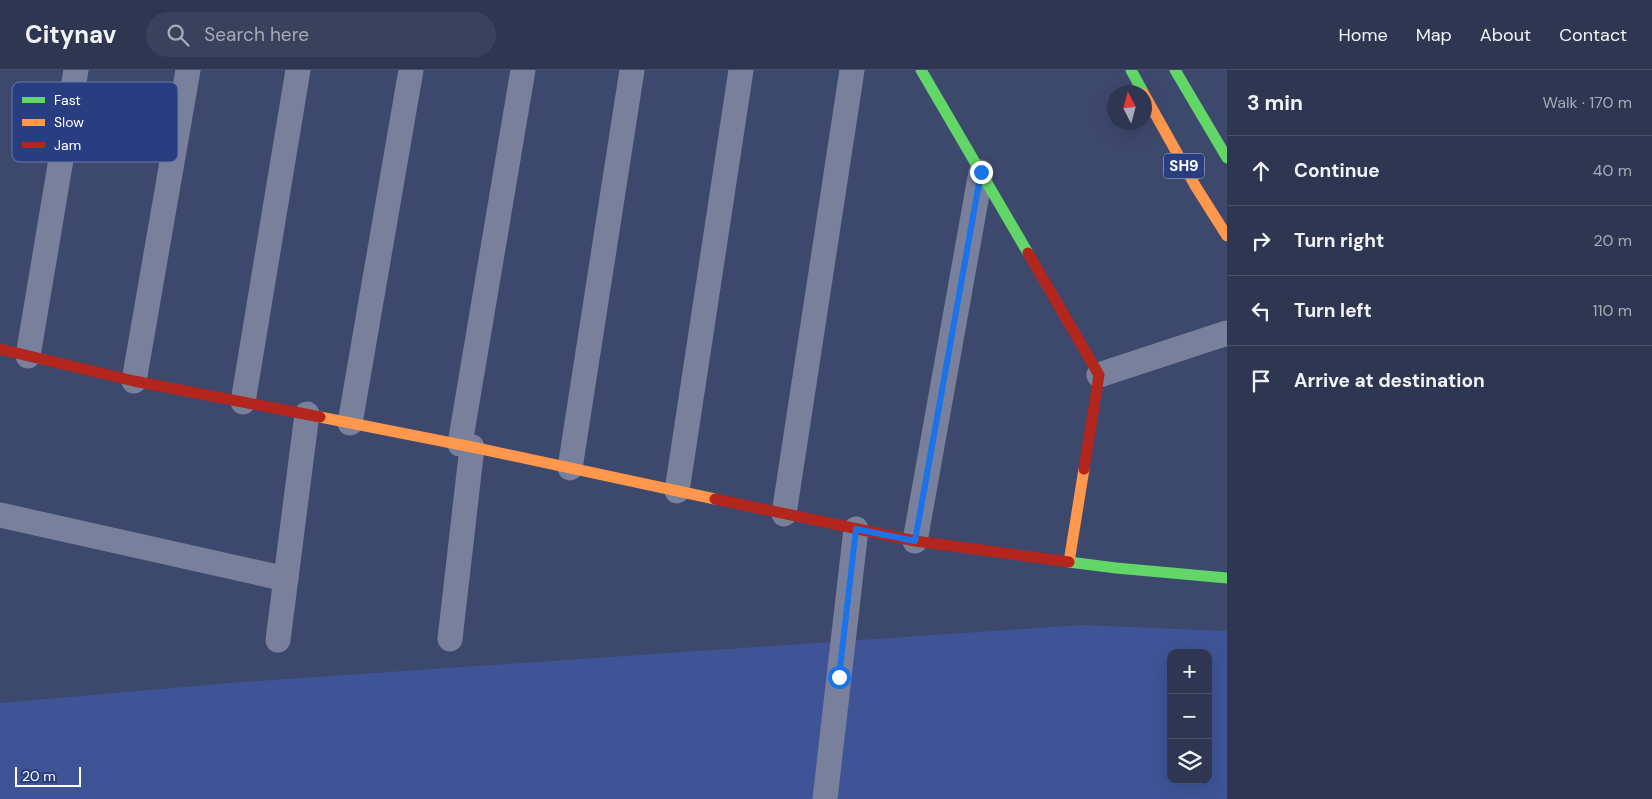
<!DOCTYPE html>
<meta charset="utf-8">
<style>
:root{--surface:#2e3652;--page:#3a415c;--text:#f1f3f6;--muted:#a7abb8;--line:#495069}
body{margin:0;font-family:"DM Sans",sans-serif;background:var(--page);color:var(--text)}
.controls{position:absolute;right:15px;bottom:15px;display:grid;overflow:hidden;border-radius:10px;box-shadow:0 5px 20px #0002}
.controls button{width:45px;height:45px;display:grid;place-items:center;padding:0;border:0;border-bottom:1px solid var(--line);background:var(--surface);color:var(--text);font:25px sans-serif}
.compass{position:absolute;left:1107px;top:15px;width:45px;height:45px;border-radius:50%;background:var(--surface);box-shadow:0 5px 20px #0002;rotate:354deg}
.scale{position:absolute;left:15px;bottom:12px;width:66px;box-sizing:border-box;padding-left:5px;border:2px solid #fff;border-top:0;font-size:14px;line-height:18px;white-space:nowrap;color:#fff;-webkit-text-stroke:4px #293e81;paint-order:stroke}
.stop{position:absolute;width:15px;height:15px;margin:-11px;border:4px solid #1a73e8;border-radius:50%;background:#fff}
.stop.end{background:#1a73e8;border-color:#fff;box-shadow:0 1px 5px #0008}
.list{margin:0;padding:0;list-style:none}
h2{display:flex;justify-content:space-between;align-items:center;height:65px;margin:0;padding:0 20px;font-size:21px}
h2 small{font-size:16px;font-weight:400;color:var(--muted)}
.list li{display:grid;grid-template-columns:32px 1fr auto;gap:15px;align-items:center;box-sizing:border-box;height:70px;padding:0 20px;border-top:1px solid var(--line)}
.list b{display:block;font-size:19px;white-space:nowrap}
.list em{font-size:16px;font-style:normal;color:var(--muted)}
.icon{flex:none;width:28px;height:28px;fill:none;stroke:currentColor;stroke-width:2;stroke-linecap:round;stroke-linejoin:round}
.map{position:relative;flex:none;width:1227px;height:729px;overflow:hidden}
header{display:flex;align-items:center;gap:30px;box-sizing:border-box;height:70px;padding:0 25px;background:var(--surface);border-bottom:1px solid var(--line)}
header strong{font-size:24px}
nav{display:flex;gap:28px;margin-inline-start:auto;font-size:18px}
.search{width:350px;height:45px;background:var(--page);display:flex;align-items:center;gap:12px;box-sizing:border-box;padding:0 18px;border-radius:28px;color:var(--muted);font-size:19px}
main{display:flex}
aside{flex:1;background:var(--surface)}
.map>svg:first-child{display:block}
</style>
<header>
<strong>Citynav</strong>
<div class="search"><svg class="icon" aria-label="search" viewBox="0 0 24 24"><circle cx="10" cy="10" r="6"/><path d="M15 15l6 6"/></svg>Search here</div>
<nav><a>Home</a><a>Map</a><a>About</a><a>Contact</a></nav>
</header>
<main>
<div class="map">
<svg width="1227" height="729" viewBox="0 0 1227 729">
<rect width="100%" height="100%" fill="#3d486d"/>
<!-- green -->
<path fill="#3e5497" fill-rule="evenodd" d="M 1081,555 L 1227,561 L 1227,729 L 0,729 L 0,633 L 242,612 ZM 1171,583 L 1208,583 L 1208,710 L 1171,710 Z"/>
<g fill="none" stroke-linecap="round" stroke-linejoin="round">
<!-- street -->
<g stroke="#78809b" stroke-width="25">
<polyline points="28,286 76,0"/>
<polyline points="1099,305 1227,263"/>
<polyline points="134,311 188,0"/>
<polyline points="243,332 298,0"/>
<polyline points="350,353 411,0"/>
<polyline points="460,374 523,0"/>
<polyline points="570,398 632,0"/>
<polyline points="677,421 741,0"/>
<polyline points="784,444 852,0"/>
<polyline points="0,445 286,509"/>
<polyline points="915,471 981,102"/>
<polyline points="450,569 472,377"/>
<polyline points="278,570 307,344"/>
<polyline points="825,729 856,459"/>
</g>
<!-- fast -->
<g stroke="#63d668" stroke-width="11">
<polyline points="921,0 1028,183"/>
<polyline points="1131,0 1143,22"/>
<polyline points="1175,0 1227,88"/>
<polyline points="1069,492 1116,498 1227,508"/>
</g>
<!-- slow -->
<g stroke="#ff974d" stroke-width="11">
<polyline points="1144,24 1196,117 1227,166"/>
<polyline points="320,347 472,377 715,429"/>
<polyline points="1069,492 1084,399"/>
</g>
<!-- jam -->
<g stroke="#b3261e" stroke-width="11">
<polyline points="1028,183 1099,305 1084,399"/>
<polyline points="0,279 134,311 320,347"/>
<polyline points="715,429 915,471 1069,492"/>
</g>
</g>
<g fill="none" stroke-linecap="round" stroke-linejoin="round">
<!-- route -->
<polyline stroke="#1a73e8" stroke-width="6" points="839,607 856,459 915,471 981,102"/>
</g>
<g text-anchor="middle" dominant-baseline="central" stroke-width="4" stroke-linejoin="round" paint-order="stroke">
<!-- shield labels -->
<rect fill="#293e81" stroke="#bfc5d9" stroke-width="1" x="1164" y="83.5" width="40" height="25" rx="4"/>
<g font-size="15" font-weight="bold" fill="#fff">
<text x="1184" y="96">SH9</text>
</g>
</g>
<!-- legend -->
<rect x="12" y="12" width="166" height="80" rx="8" fill="#293e81" stroke="#6978a7" stroke-width="1"/>
<rect x="22" y="27" width="23" height="6" fill="#63d668"/>
<rect x="22" y="49" width="23" height="7" fill="#ff974d"/>
<rect x="22" y="72" width="23" height="6" fill="#b3261e"/>
<g font-size="14" fill="#fff">
<text x="54" y="35">Fast</text>
<text x="54" y="57">Slow</text>
<text x="54" y="80">Jam</text>
</g>
</svg>
<div class="controls">
<button>+</button>
<button>−</button>
<button><svg class="icon" aria-label="layers" viewBox="0 0 24 24"><path d="M12 4l9 5-9 5-9-5zM3 14l9 5 9-5"/></svg></button>
</div>
<svg class="compass" viewBox="-18 -18 36 36"><path d="M0-13l5 13h-10z" fill="#e53935"/><path d="M0 13l5-13h-10z" fill="#a7abb8"/></svg>
<div class="scale">20 m</div>
<div class="stop" style="left:839px;top:607px"></div>
<div class="stop end" style="left:981px;top:102px"></div>
</div>
<aside>
<h2>3 min<small>Walk · 170 m</small></h2>
<ul class="list">
<li><svg class="icon" aria-label="ahead" viewBox="0 0 24 24"><path d="M12 20V5M6 11l6-6 6 6"/></svg><div><b>Continue</b></div><em>40 m</em></li>
<li><svg class="icon" aria-label="right" viewBox="0 0 24 24"><path d="M7 20v-9h11M14 6l5 5-5 5"/></svg><div><b>Turn right</b></div><em>20 m</em></li>
<li><svg class="icon" aria-label="left" viewBox="0 0 24 24"><path d="M17 20v-9H6M10 6l-5 5 5 5"/></svg><div><b>Turn left</b></div><em>110 m</em></li>
<li><svg class="icon" aria-label="arrive" viewBox="0 0 24 24"><path d="M6 21V4h12l-3 4 3 4H6"/></svg><div><b>Arrive at destination</b></div></li>
</ul>
</aside>
</main>
